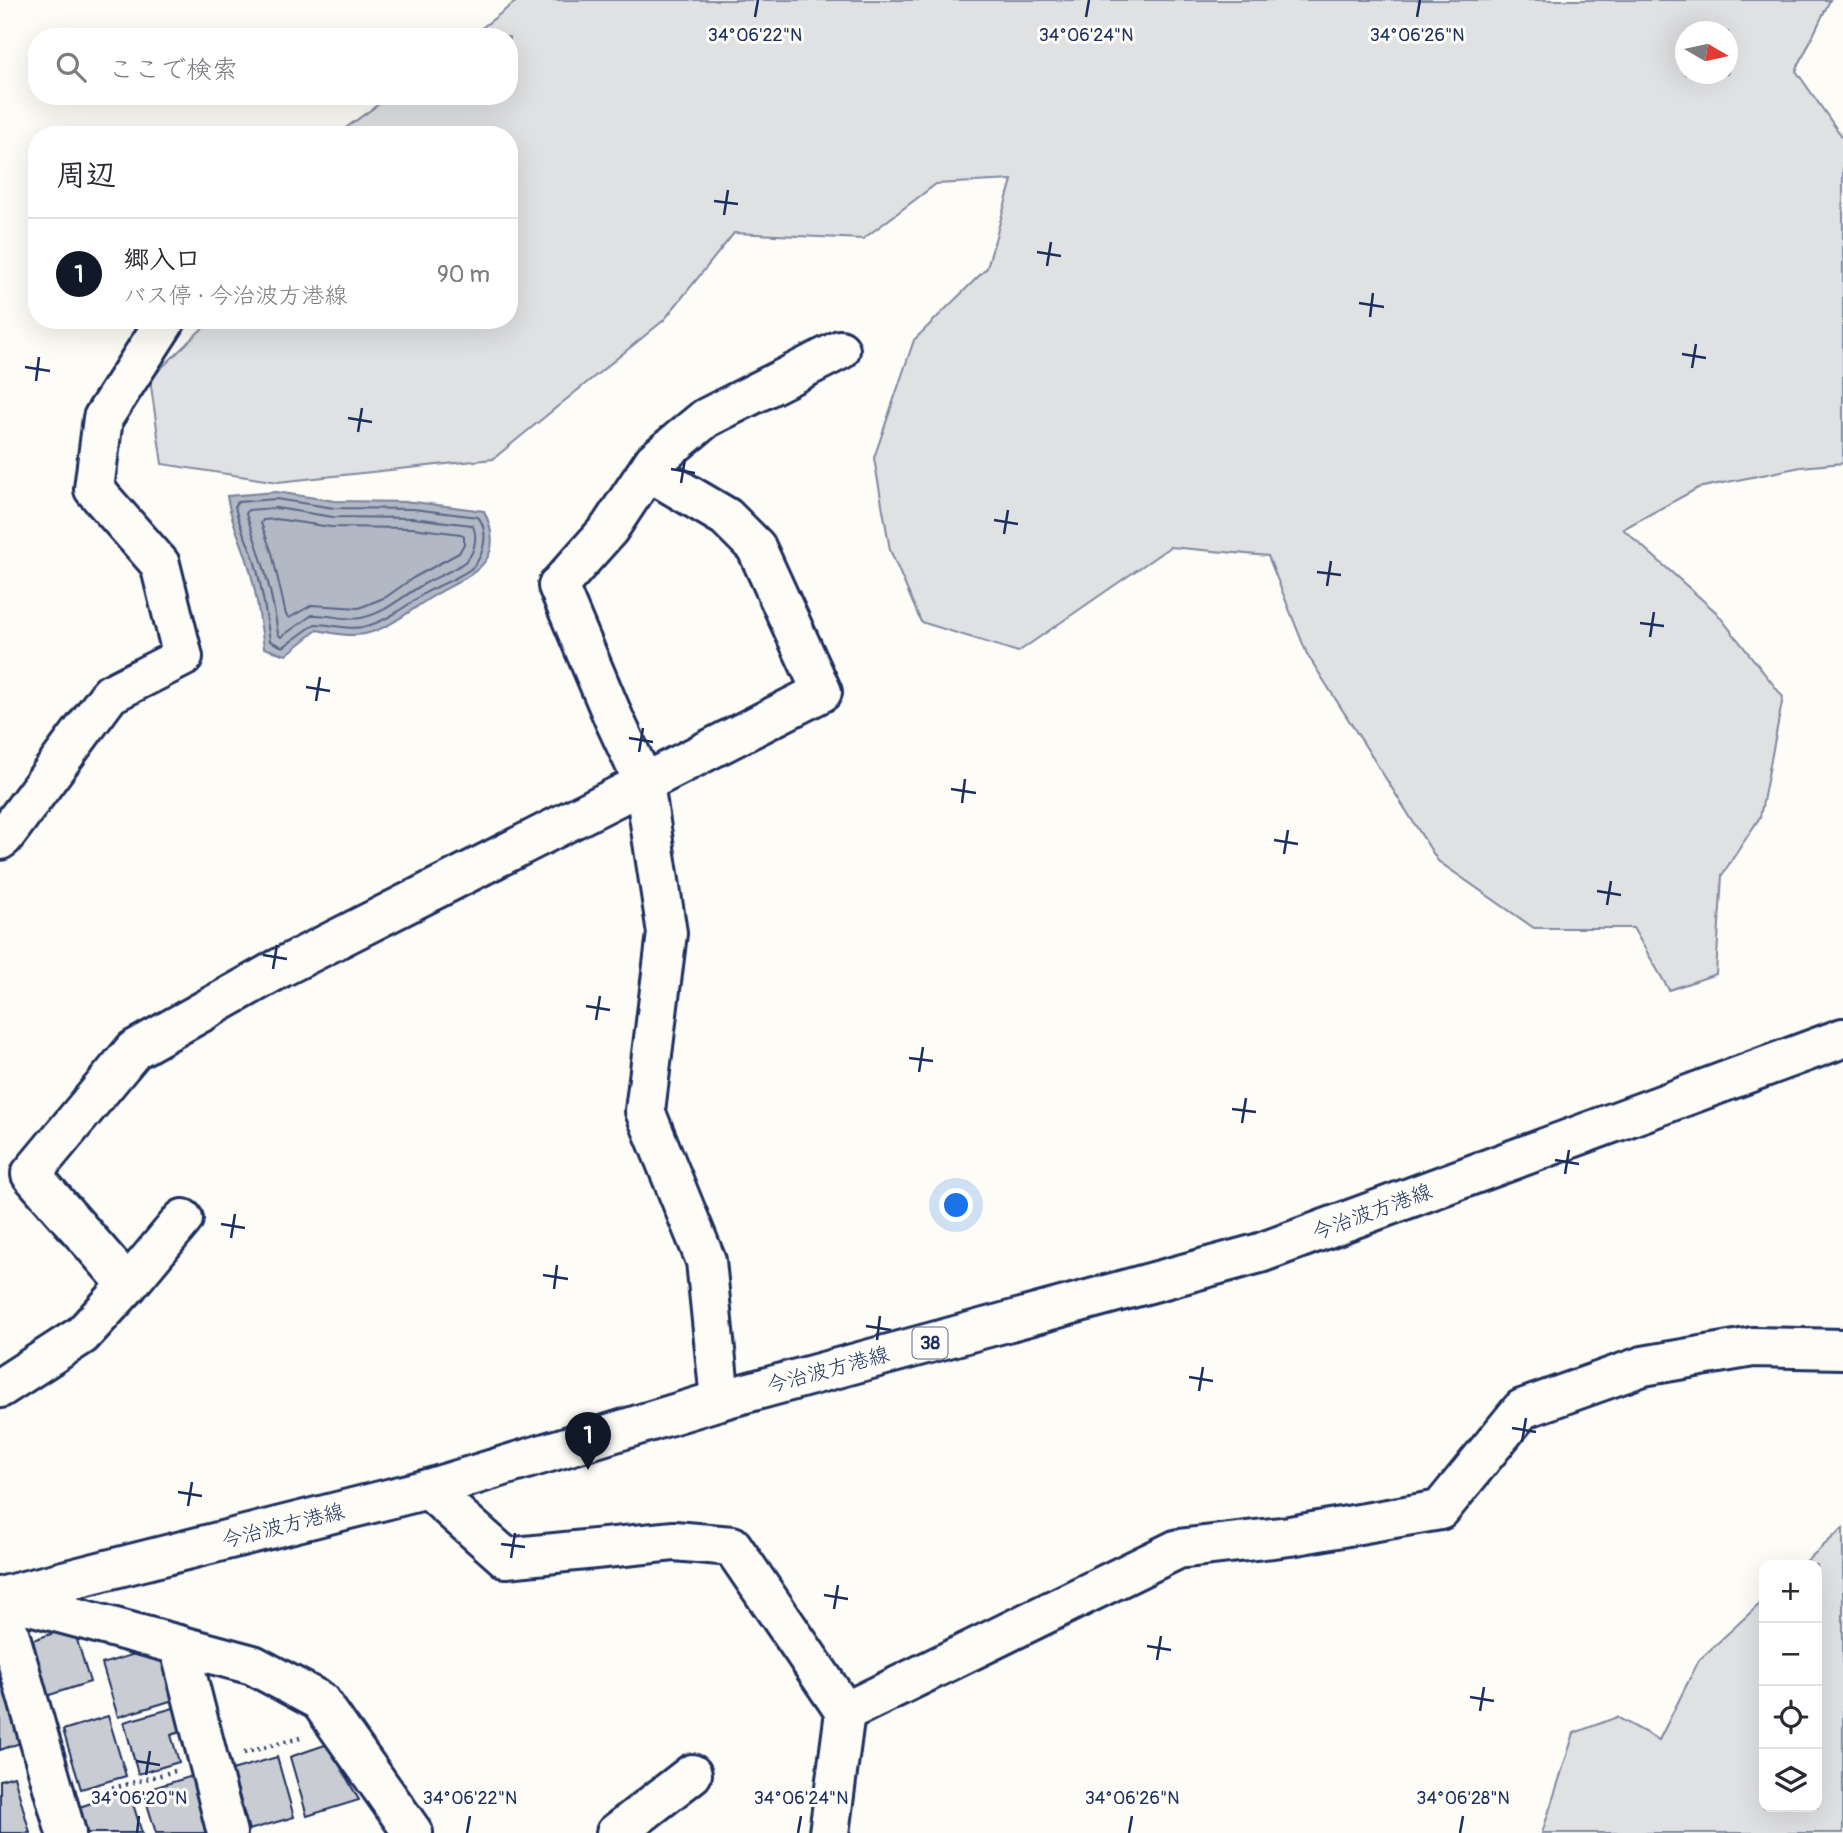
<!DOCTYPE html>
<html lang="ja">
<meta charset="utf-8">
<style>
:root{--surface:#fff;--page:#f7f7f7;--text:#2b2b33;--muted:#7c7c81;--line:#e1e1e2;--accent:#111827}
body{margin:0;font-family:Pangolin,"Klee One",sans-serif;background:var(--page);color:var(--text)}
.controls{position:absolute;right:21px;bottom:21px;display:grid;overflow:hidden;border-radius:14px;box-shadow:0 7px 28px #0002}
.controls button{width:63px;height:63px;display:grid;place-items:center;padding:0;border:0;border-bottom:2px solid var(--line);background:var(--surface);color:var(--text);font:35px sans-serif}
.compass{position:absolute;left:1675px;top:21px;width:63px;height:63px;border-radius:50%;background:var(--surface);box-shadow:0 7px 28px #0002;rotate:99deg}
.you{position:absolute;left:957px;top:1206px;width:24px;height:24px;margin:-18px;border:5px solid #fff;border-radius:50%;background:#1a73e8;box-shadow:0 0 0 10px #1a73e833}
.badge{display:grid;place-items:center;width:46px;height:46px;border-radius:50%;background:var(--accent);color:#fff;font-size:23px;font-weight:700}
.pin{position:absolute;translate:-50% -58px;filter:drop-shadow(0 2px 4px #0008)}
.pin::after{content:'';position:absolute;top:37px;width:24px;height:21px;background:inherit;clip-path:polygon(0 0,100% 0,50% 100%)}
.list{margin:0;padding:0;list-style:none}
h2{display:flex;justify-content:space-between;align-items:center;height:91px;margin:0;padding:0 28px;font-size:30px}
h2 small{font-size:23px;font-weight:400;color:var(--muted)}
.list li{display:grid;grid-template-columns:46px 1fr auto;gap:21px;align-items:center;box-sizing:border-box;height:112px;padding:0 28px;border-top:2px solid var(--line)}
.list b{display:block;font-size:26px;white-space:nowrap}
.list p{margin:0;font-size:23px;white-space:nowrap;color:var(--muted)}
.list em{font-size:23px;font-style:normal;color:var(--muted)}
.icon{flex:none;width:38px;height:38px;fill:none;stroke:currentColor;stroke-width:2;stroke-linecap:round;stroke-linejoin:round}
.map{position:relative;flex:none;width:1843px;height:1833px;overflow:hidden}
.search{position:absolute;background:var(--surface);box-shadow:0 7px 28px #0002;left:28px;top:28px;width:490px;height:77px;display:flex;align-items:center;gap:18px;box-sizing:border-box;padding:0 24px;border-radius:28px;color:var(--muted);font-size:26px}
.panel{position:absolute;background:var(--surface);box-shadow:0 7px 28px #0002;left:28px;top:126px;width:490px;height:203px;border-radius:28px}
.map>svg:first-child{display:block}
</style>
<div class="map">
<svg width="1843" height="1833" viewBox="0 0 1843 1833">
<rect width="100%" height="100%" fill="#fdfcf7"/>
<filter id="ink" filterUnits="userSpaceOnUse"><feTurbulence type="fractalNoise" baseFrequency=".0143" numOctaves="2"/><feDisplacementMap in="SourceGraphic" scale="14" xChannelSelector="R" yChannelSelector="G"/><feConvolveMatrix kernelMatrix="1 2 1 2 8 2 1 2 1" color-interpolation-filters="sRGB"/></filter>
<g filter="url(#ink)">
<!-- green -->
<g fill="#e0e1e3" stroke="#7e88a0" stroke-width="2" fill-rule="evenodd">
<path d="M 518,0 L 1830,0 L 1796,71 L 1843,138 L 1843,463 L 1801,467 L 1698,488 L 1623,529 L 1716,612 L 1783,697 L 1760,817 L 1722,875 L 1716,974 L 1669,990 L 1633,928 L 1534,928 L 1438,861 L 1307,654 L 1268,556 L 1170,547 L 1018,652 L 921,622 L 890,550 L 874,458 L 914,340 L 987,268 L 1012,180 L 936,184 L 863,239 L 734,233 L 664,320 L 493,459 L 278,482 L 162,464 L 150,379 L 211,320 L 509,320 L 509,135 L 336,135 L 390,96 L 509,96 L 509,37 L 470,37 ZM 1686,32 L 1728,32 L 1728,74 L 1686,74 Z"/>
<polygon points="1843,1528 1843,1833 1542,1833 1574,1733 1617,1717 1659,1740 1699,1660 1764,1600 1764,1807 1817,1807 1817,1565 1802,1565"/>
</g>
<!-- water -->
<path fill="#b3b8c5" stroke="#76819c" stroke-width="2" d="M 276,492 L 335,501 L 414,502 L 484,511 C 511,568 463,576 427,600 C 407,613 389,628 365,634 C 349,637 332,633 317,630 L 286,655 L 264,648 C 260,619 256,589 247,560 C 240,537 231,522 227,496 Z"/>
<g fill="none" stroke-linecap="round" stroke-linejoin="round">
<!-- shore -->
<g stroke="#586687" stroke-width="2">
<path d="M 276,499 L 334,508 L 413,509 L 478,517 C 489,530 485,554 473,567 C 462,577 439,585 425,593 C 405,606 388,621 363,627 C 347,630 331,624 315,624 L 283,647 L 270,641 C 266,613 262,586 254,559 C 248,541 238,525 235,506 L 238,502 Z"/>
<path d="M 276,508 L 333,517 L 413,518 L 472,525 C 478,534 475,552 467,560 C 456,570 436,577 424,584 C 402,596 386,613 361,618 C 345,621 329,614 312,615 L 281,637 L 278,634 C 272,589 261,556 246,514 L 248,510 Z"/>
<polygon points="276,519 331,527 412,528 461,534 464,537 464,544 459,553 413,578 386,597 359,608 312,605 289,618 286,615 272,553 261,523 263,520"/>
</g>
</g>
<!-- building -->
<g fill="#c9ccd3" stroke="#1b2f5e" stroke-width="2">
<polygon points="73,1627 90,1682 40,1698 23,1643"/>
<polygon points="164,1645 180,1698 118,1717 102,1664"/>
<polygon points="0,1666 26,1741 0,1750"/>
<polygon points="177,1707 184,1731 171,1735 179,1762 138,1774 124,1722"/>
<polygon points="108,1716 126,1776 81,1789 63,1730"/>
<polygon points="328,1744 359,1800 307,1816 290,1757"/>
<polygon points="277,1757 294,1817 249,1830 232,1770"/>
<polygon points="196,1775 213,1833 156,1833 143,1791"/>
<polygon points="14,1776 30,1833 0,1833 0,1780"/>
<polygon points="129,1791 142,1833 84,1833 76,1808"/>
</g>
<g fill="none" stroke-linecap="round" stroke-linejoin="round">
<defs>
<g id="minor">
<polyline points="648,471 726,517 756,547 822,692 644,783 614,719 558,586 609,529 654,461 706,418 840,350"/>
<polyline points="0,840 4,837 110,694 183,657 160,564 94,489 103,418 166,320"/>
<polyline points="128,1285 31,1174 134,1050 280,968 644,783 667,933 645,1111 706,1261 720,1400"/>
<polyline points="0,1388 82,1335 128,1285 183,1219"/>
<polyline points="428,1489 506,1558 674,1541 732,1546 845,1712 829,1833"/>
<polyline points="0,1597 253,1665 320,1701 413,1833"/>
<polyline points="0,1601 66,1833"/>
<polyline points="179,1645 227,1833"/>
<polyline points="845,1712 1178,1549 1290,1536 1440,1510 1522,1409 1643,1366 1753,1347 1843,1349"/>
<polyline points="616,1833 692,1774"/>
</g>
<polyline id="primary" points="0,1597 428,1489 720,1400 1260,1253 1843,1038"/>
</defs>
<!-- minor casing -->
<use href="#minor" stroke="#1b2f5e" stroke-width="44"/>
<!-- primary casing -->
<use href="#primary" stroke="#1b2f5e" stroke-width="44"/>
<!-- path -->
<g stroke="#1b2f5e" stroke-width="4.5" stroke-dasharray="2 5" stroke-linecap="butt">
<polyline points="244,1753 300,1738"/>
<polyline points="92,1794 175,1771"/>
</g>
<!-- minor -->
<use href="#minor" stroke="#fdfcf7" stroke-width="38"/>
<!-- primary -->
<use href="#primary" stroke="#fdfcf7" stroke-width="38"/>
</g>
</g>
<!-- ticks -->
<path fill="none" stroke="#1b2f5e" stroke-width="2.5" d="M 755,17 L 758,0M 1086,17 L 1089,0M 1417,17 L 1420,0M 714,201 L 738,204M 724,215 L 728,190M 1037,252 L 1061,256M 1047,266 L 1051,242M 1359,303 L 1384,307M 1370,317 L 1373,293M 1682,354 L 1706,358M 25,367 L 50,371M 1692,368 L 1696,344M 36,381 L 39,357M 348,418 L 372,422M 358,432 L 362,408M 671,469 L 695,473M 681,483 L 685,459M 994,520 L 1018,524M 1004,534 L 1008,510M 1317,572 L 1341,575M 1327,586 L 1331,561M 1640,623 L 1664,626M 1650,637 L 1654,612M 306,687 L 330,691M 316,701 L 320,677M 629,738 L 653,742M 639,752 L 643,728M 951,789 L 976,793M 962,803 L 965,779M 1274,840 L 1298,844M 1284,854 L 1288,830M 1597,891 L 1621,895M 1607,905 L 1611,881M 263,955 L 287,959M 273,969 L 277,945M 586,1006 L 610,1010M 596,1020 L 600,996M 909,1058 L 933,1061M 919,1072 L 923,1047M 1232,1109 L 1256,1112M 1242,1123 L 1246,1098M 1555,1160 L 1579,1164M 1565,1174 L 1569,1150M 221,1224 L 245,1228M 231,1238 L 235,1214M 543,1275 L 568,1279M 554,1289 L 557,1265M 866,1326 L 891,1330M 877,1340 L 880,1316M 1189,1377 L 1213,1381M 1199,1391 L 1203,1367M 1512,1428 L 1536,1432M 1522,1442 L 1526,1418M 178,1492 L 202,1496M 188,1506 L 192,1482M 501,1544 L 525,1547M 511,1558 L 515,1533M 824,1595 L 848,1599M 834,1609 L 838,1585M 1147,1646 L 1171,1650M 1157,1660 L 1161,1636M 1470,1697 L 1494,1701M 1480,1711 L 1484,1687M 136,1761 L 160,1765M 146,1775 L 150,1751M 137,1833 L 139,1816M 467,1833 L 470,1816M 798,1833 L 801,1816M 1129,1833 L 1132,1816M 1460,1833 L 1463,1816"/>
<g text-anchor="middle" dominant-baseline="central" stroke-width="6" stroke-linejoin="round" paint-order="stroke">
<!-- shield labels -->
<rect fill="#fdfcf7" stroke="#5f6c8c" stroke-width="2" x="912.5" y="1327.5" width="35" height="31" rx="5"/>
<g font-size="19" font-weight="bold" fill="#1b2f5e">
<text x="930" y="1343">38</text>
</g>
<!-- street labels -->
<g font-size="21" fill="#1b2f5e" stroke="#fdfcf7">
<text transform="translate(1372 1212) rotate(-20)">今治波方港線</text>
<text transform="translate(828 1370) rotate(-15)">今治波方港線</text>
<text transform="translate(283 1526) rotate(-14)">今治波方港線</text>
</g>
</g>
<g font-size="18" text-anchor="middle" fill="#1b2f5e" stroke="#fdfcf7" stroke-width="6" stroke-linejoin="round" paint-order="stroke">
<text x="755" y="41">34°06'22"N</text>
<text x="1086" y="41">34°06'24"N</text>
<text x="1417" y="41">34°06'26"N</text>
<text x="139" y="1804">34°06'20"N</text>
<text x="470" y="1804">34°06'22"N</text>
<text x="801" y="1804">34°06'24"N</text>
<text x="1132" y="1804">34°06'26"N</text>
<text x="1463" y="1804">34°06'28"N</text>
</g>
</svg>
<div class="controls">
<button>+</button>
<button>−</button>
<button><svg class="icon" aria-label="locate" viewBox="0 0 24 24"><circle cx="12" cy="12" r="6"/><path d="M12 2v4M12 18v4M2 12h4M18 12h4"/></svg></button>
<button><svg class="icon" aria-label="layers" viewBox="0 0 24 24"><path d="M12 4l9 5-9 5-9-5zM3 14l9 5 9-5"/></svg></button>
</div>
<svg class="compass" viewBox="-18 -18 36 36"><path d="M0-13l5 13h-10z" fill="#e53935"/><path d="M0 13l5-13h-10z" fill="#7c7c81"/></svg>
<div class="you"></div>
<div class="pin badge" style="left:588px;top:1470px">1</div>
<div class="search"><svg class="icon" aria-label="search" viewBox="0 0 24 24"><circle cx="10" cy="10" r="6"/><path d="M15 15l6 6"/></svg>ここで検索</div>
<section class="panel">
<h2>周辺<small></small></h2>
<ul class="list">
<li><span class="badge">1</span><div><b>郷入口</b><p>バス停 · 今治波方港線</p></div><em>90 m</em></li>
</ul>
</section>
</div>
